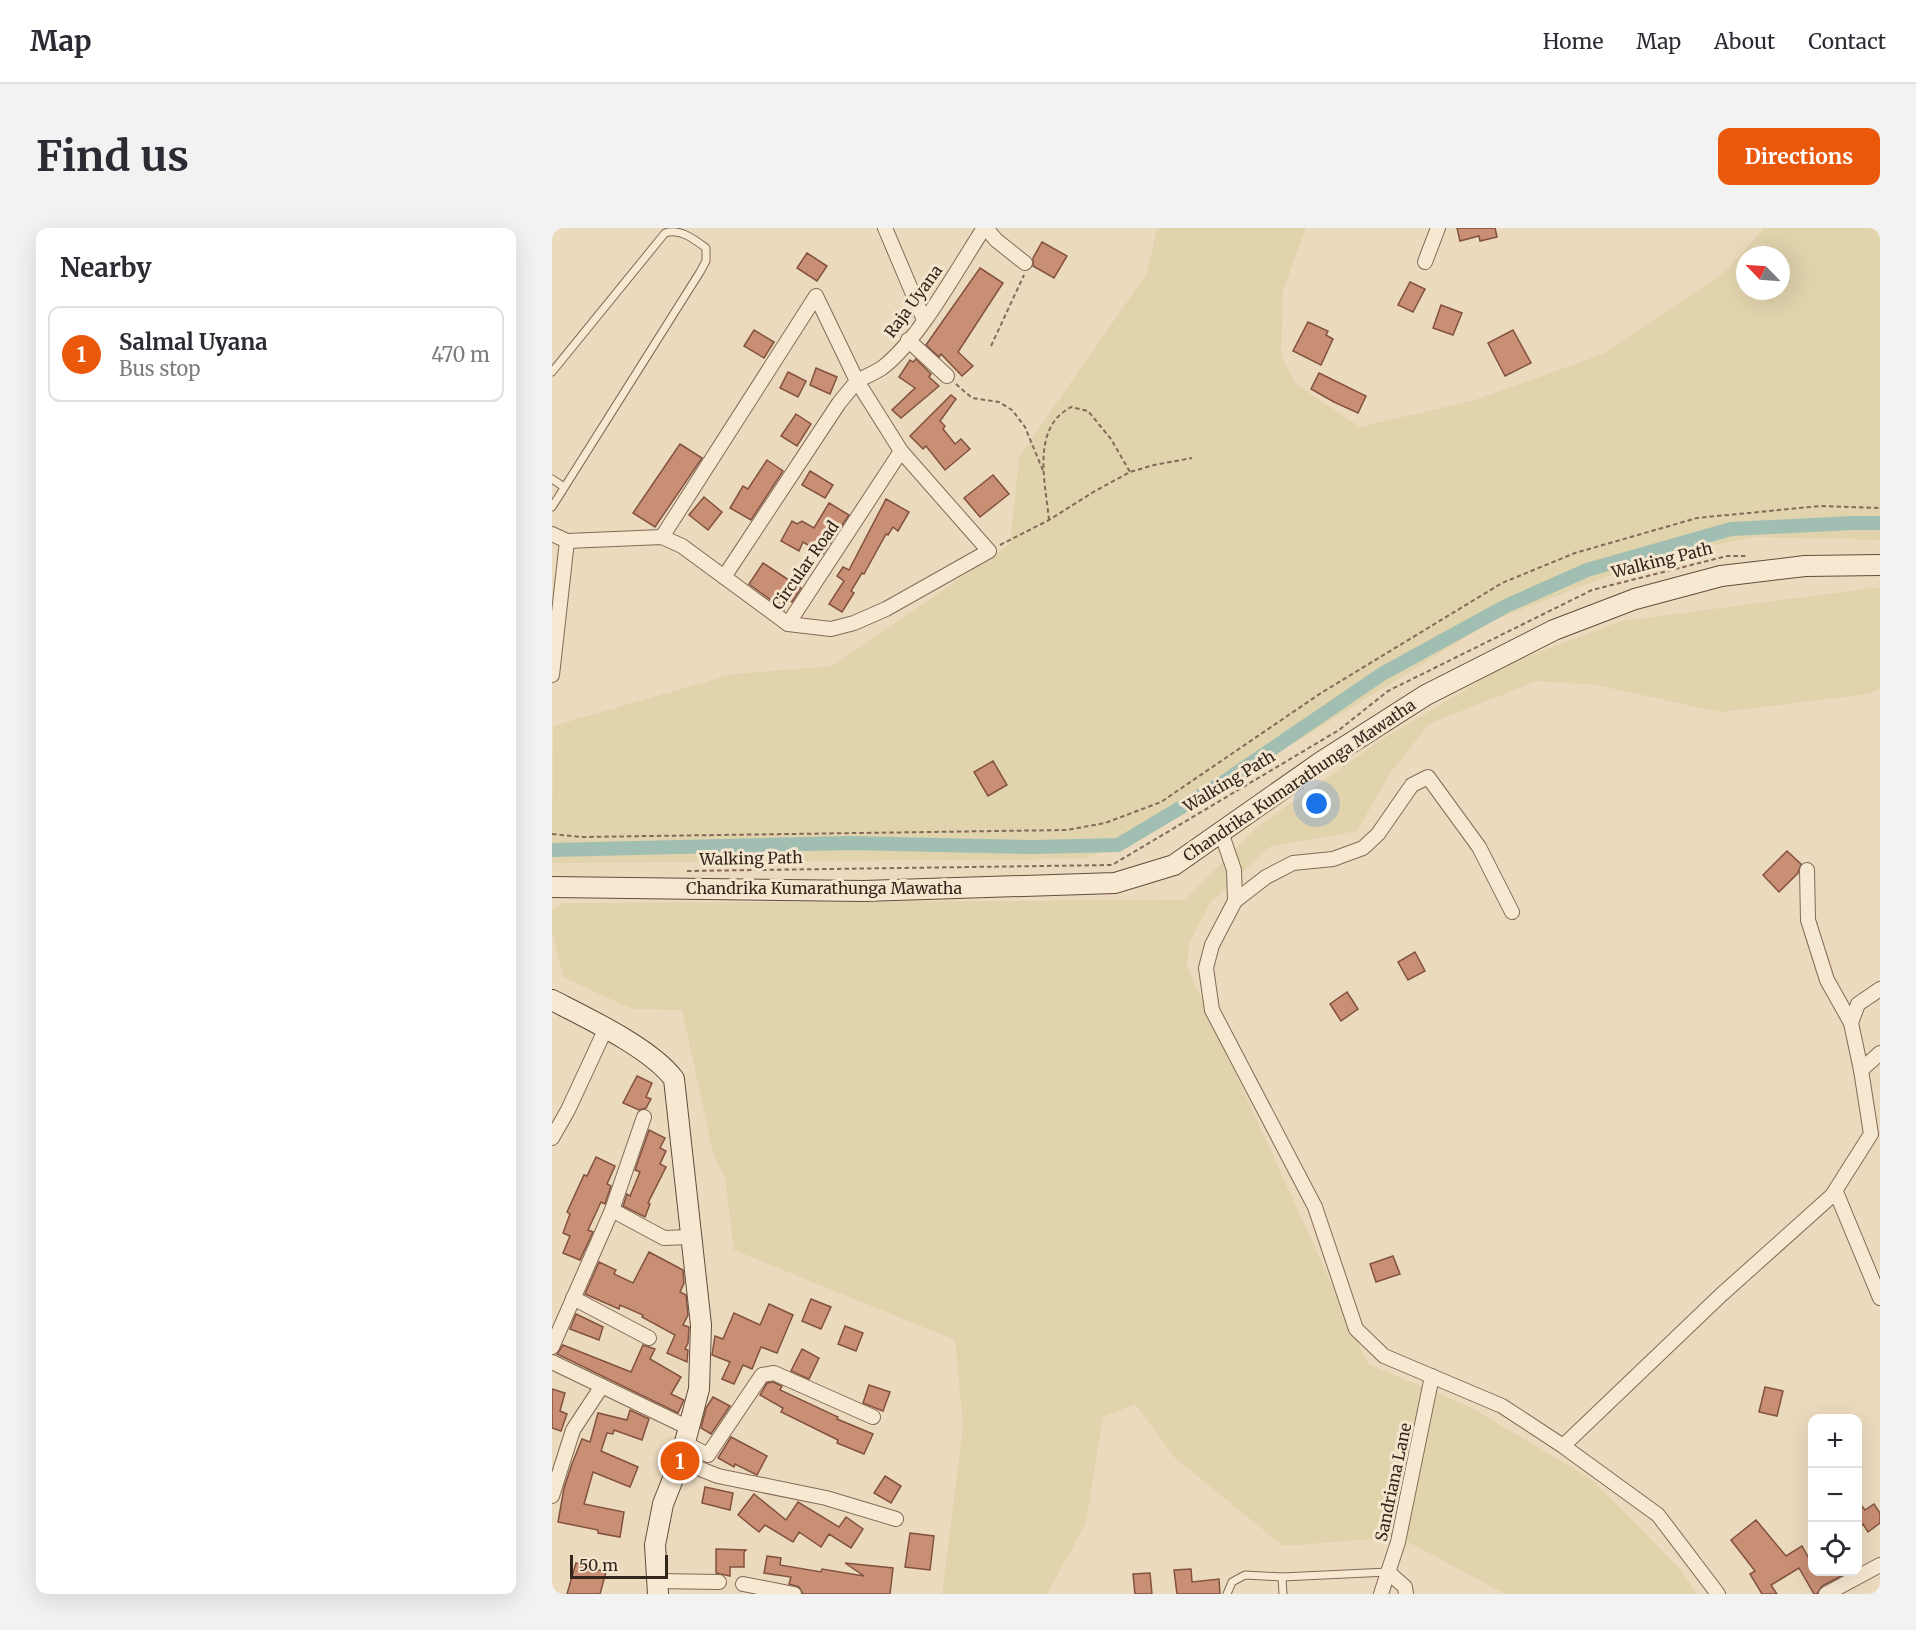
<!DOCTYPE html>
<meta charset="utf-8">
<style>
:root{--surface:#fff;--page:#f2f2f3;--text:#2b2b33;--muted:#7c7c81;--line:#e1e1e2;--accent:#ea580c}
body{margin:0;font-family:Merriweather,serif;background:var(--page);color:var(--text)}
.controls{position:absolute;right:18px;bottom:18px;display:grid;overflow:hidden;border-radius:12px;box-shadow:0 6px 24px #0002}
.controls button{width:54px;height:54px;display:grid;place-items:center;padding:0;border:0;border-bottom:2px solid var(--line);background:var(--surface);color:var(--text);font:30px sans-serif}
.compass{position:absolute;left:1184px;top:18px;width:54px;height:54px;border-radius:50%;background:var(--surface);box-shadow:0 6px 24px #0002;rotate:295deg}
.scale{position:absolute;left:18px;bottom:15px;width:98px;box-sizing:border-box;padding-left:6px;border:3px solid #33251c;border-top:0;font-size:16px;line-height:21px;white-space:nowrap;color:#33251c;-webkit-text-stroke:4px #f4e5cd;paint-order:stroke}
.you{position:absolute;left:765px;top:576px;width:21px;height:21px;margin:-15px;border:4px solid #fff;border-radius:50%;background:#1a73e8;box-shadow:0 0 0 9px #1a73e833}
.badge{display:grid;place-items:center;width:39px;height:39px;border-radius:50%;background:var(--accent);color:#fff;font-size:20px;font-weight:700}
.pin{position:absolute;translate:-50% -50%;border:3px solid #fff;box-shadow:0 2px 6px #0006}
.list{margin:0;padding:0;list-style:none}
h2{display:flex;justify-content:space-between;align-items:center;height:78px;margin:0;padding:0 24px;font-size:26px}
h2 small{font-size:20px;font-weight:400;color:var(--muted)}
.list li{display:grid;grid-template-columns:39px 1fr auto;gap:18px;align-items:center;box-sizing:border-box;height:96px;margin:0 12px 12px;padding:0 12px;border:2px solid var(--line);border-radius:12px}
.list b{display:block;font-size:22px;white-space:nowrap}
.list p{margin:0;font-size:20px;white-space:nowrap;color:var(--muted)}
.list em{font-size:20px;font-style:normal;color:var(--muted)}
.icon{flex:none;width:33px;height:33px;fill:none;stroke:currentColor;stroke-width:2;stroke-linecap:round;stroke-linejoin:round}
.map{position:relative;flex:none;width:1328px;height:1366px;overflow:hidden;border-radius:12px}
header{display:flex;align-items:center;gap:36px;box-sizing:border-box;height:84px;padding:0 30px;background:var(--surface);border-bottom:2px solid var(--line)}
header strong{font-size:28px}
nav{display:flex;gap:33px;margin-inline-start:auto;font-size:21px}
.intro{display:flex;align-items:center;justify-content:space-between;box-sizing:border-box;height:144px;padding:0 36px}
h1{margin:0;font-size:42px}
.button{padding:15px 27px;border-radius:12px;background:var(--accent);color:#fff;font-size:21px;font-weight:700}
main{display:flex;gap:36px;padding:0 36px}
aside{flex:1;background:var(--surface);border-radius:12px;box-shadow:0 6px 24px #0002}
.map>svg:first-child{display:block}
</style>
<header>
<strong>Map</strong>
<nav><a>Home</a><a>Map</a><a>About</a><a>Contact</a></nav>
</header>
<div class="intro"><h1>Find us</h1><a class="button">Directions</a></div>
<main>
<aside>
<h2>Nearby<small></small></h2>
<ul class="list">
<li><span class="badge">1</span><div><b>Salmal Uyana</b><p>Bus stop</p></div><em>470 m</em></li>
</ul>
</aside>
<div class="map">
<svg width="1328" height="1366" viewBox="0 0 1328 1366">
<rect width="100%" height="100%" fill="#ecdabe"/>
<!-- farmland -->
<g fill="#e1d3ac" fill-rule="evenodd">
<path d="M 605,0 L 754,0 L 731,63 L 729,128 L 744,156 L 808,199 L 923,172 L 1051,126 L 1173,44 L 1212,0 L 1328,0 L 1328,312 L 1200,309 L 1106,329 L 942,392 L 591,608 L 532,631 L 0,635 L 1,498 L 181,446 L 280,438 L 458,316 L 467,229 L 595,45 ZM 1193,27 L 1229,27 L 1229,63 L 1193,63 Z"/>
<polygon points="1328,359 1328,460 1318,466 1168,484 1044,457 985,453 877,496 839,544 805,603 717,619 658,675 637,716 635,739 816,1136 918,1179 1039,1251 1129,1342 1145,1366 953,1366 847,1309 731,1318 623,1230 583,1176 551,1189 534,1295 495,1366 390,1366 411,1197 403,1112 182,1022 173,949 162,929 130,782 80,781 11,749 0,704 0,682 10,675 633,672 705,599 829,512 958,435 1069,393"/>
</g>
<g fill="none" stroke-linecap="round" stroke-linejoin="round">
<!-- canal -->
<polyline stroke="#a1beb2" stroke-width="14" points="0,622 298,615 481,619 566,617 670,555 830,446 954,378 1035,342 1179,301 1300,295 1328,295"/>
</g>
<!-- building -->
<g fill="#c98f75" stroke="#82523e" stroke-width="1.5">
<polygon points="905,0 943,0 945,9 928,13 927,8 908,13"/>
<polygon points="490,14 515,28 502,50 481,38 481,30"/>
<polygon points="255,25 275,38 265,53 245,40"/>
<polygon points="428,40 451,55 406,124 421,138 410,148 389,126 387,129 374,117"/>
<polygon points="858,54 873,61 861,84 846,77"/>
<polygon points="889,77 910,85 901,107 881,100"/>
<polygon points="756,94 776,103 774,107 781,111 769,137 741,123"/>
<polygon points="202,102 222,114 212,130 192,118"/>
<polygon points="961,102 979,135 953,148 936,115"/>
<polygon points="364,131 379,146 377,149 387,158 349,190 340,182 363,160 347,149 358,132 361,134"/>
<polygon points="264,140 285,149 278,166 258,157"/>
<polygon points="236,144 254,153 246,169 228,160"/>
<polygon points="767,145 814,168 806,185 782,174 759,161"/>
<polygon points="399,167 404,171 388,193 393,198 391,201 403,216 409,211 418,221 393,242 374,218 371,221 358,208"/>
<polygon points="244,186 259,196 245,218 229,208"/>
<polygon points="128,216 150,230 103,299 81,285"/>
<polygon points="215,232 231,243 199,292 178,280 191,258 196,261"/>
<polygon points="258,243 281,257 273,270 250,257"/>
<polygon points="441,247 457,266 428,289 412,270"/>
<polygon points="152,269 170,284 156,302 137,287"/>
<polygon points="334,271 357,284 346,303 341,299 336,307 334,306 312,346 310,345 299,363 302,365 290,384 277,376 292,353 285,348 291,339 297,342"/>
<polygon points="277,275 297,287 271,326 251,314 247,323 229,313 240,293 245,296 250,293 262,300"/>
<polygon points="211,335 249,360 240,374 237,372 232,382 197,356"/>
<polygon points="441,533 455,557 436,568 422,544"/>
<polygon points="1235,623 1249,636 1246,645 1227,664 1211,647"/>
<polygon points="863,724 873,743 856,752 846,734"/>
<polygon points="795,764 806,781 789,793 778,776"/>
<polygon points="85,848 100,855 94,869 99,871 94,880 87,882 71,875"/>
<polygon points="97,902 113,910 108,920 114,923 108,936 114,939 96,975 98,976 93,989 71,978 75,966 78,968 88,944 83,942"/>
<polygon points="44,929 63,938 55,956 59,958 53,976 49,974 36,1002 41,1004 28,1032 11,1025 18,1008 11,1005 18,986 15,984 32,947 35,948"/>
<polygon points="97,1024 131,1042 132,1055 128,1064 134,1067 136,1087 131,1097 137,1099 136,1115 133,1121 136,1122 135,1134 115,1125 123,1107 90,1089 91,1087 68,1077 67,1081 33,1066 47,1034 64,1042 62,1046 81,1055"/>
<polygon points="841,1028 848,1046 824,1054 818,1036"/>
<polygon points="259,1071 279,1079 269,1101 250,1093"/>
<polygon points="217,1076 241,1087 225,1125 209,1119 200,1141 191,1137 182,1156 170,1151 178,1134 160,1127 163,1108 171,1111 182,1085 208,1097"/>
<polygon points="24,1086 51,1099 47,1112 18,1101"/>
<polygon points="293,1098 311,1105 304,1123 286,1116"/>
<polygon points="11,1117 79,1144 91,1117 103,1121 98,1131 129,1149 119,1166 132,1172 126,1185 5,1126"/>
<polygon points="250,1121 267,1130 257,1151 239,1143"/>
<polygon points="221,1154 230,1158 228,1162 286,1189 285,1191 321,1206 312,1226 285,1215 286,1212 229,1184 231,1180 208,1167 215,1155"/>
<polygon points="317,1157 338,1164 331,1183 311,1175"/>
<polygon points="1213,1159 1231,1163 1225,1188 1207,1184"/>
<polygon points="0,1161 13,1165 8,1183 15,1186 9,1203 0,1200"/>
<polygon points="161,1169 178,1178 159,1206 149,1200 154,1180"/>
<polygon points="78,1182 97,1191 90,1212 62,1202 61,1206 55,1205 49,1223 86,1239 78,1259 41,1244 32,1276 72,1284 68,1309 46,1305 46,1302 6,1294 12,1260 20,1236 30,1211 38,1214 46,1185 75,1192"/>
<polygon points="179,1209 215,1228 205,1247 183,1236 182,1239 166,1230"/>
<polygon points="333,1248 349,1258 339,1275 322,1265"/>
<polygon points="153,1259 181,1265 178,1282 150,1275"/>
<polygon points="202,1266 234,1292 246,1274 287,1299 294,1289 311,1301 299,1320 277,1306 269,1319 247,1304 241,1314 213,1297 207,1304 186,1287"/>
<polygon points="1305,1272 1313,1282 1322,1276 1328,1285 1328,1295 1316,1304 1311,1296 1305,1300"/>
<polygon points="1204,1292 1234,1328 1250,1318 1260,1336 1260,1344 1297,1344 1270,1358 1265,1366 1262,1366 1247,1340 1219,1357 1225,1366 1210,1366 1198,1346 1203,1343 1179,1312"/>
<polygon points="358,1305 382,1308 378,1342 353,1339"/>
<polygon points="164,1321 194,1322 192,1324 192,1339 178,1339 178,1348 164,1345"/>
<polygon points="215,1328 229,1330 228,1337 269,1344 270,1341 312,1348 293,1335 341,1340 338,1366 251,1366 247,1359 237,1356 239,1349 212,1345"/>
<polygon points="24,1335 54,1344 48,1366 15,1366"/>
<polygon points="639,1341 640,1354 667,1351 668,1366 625,1366 622,1342"/>
<polygon points="598,1345 600,1366 583,1366 581,1346"/>
</g>
<g fill="none" stroke-linecap="round" stroke-linejoin="round">
<defs>
<g id="lane">
<path d="M 0,144 L 113,5 C 128,0 142,11 154,20 L 154,33 L 148,44 L 0,279"/>
<polyline points="0,251 12,259"/>
<polyline points="730,1349 731,1366"/>
<polyline points="675,1366 680,1354 693,1347 730,1349 836,1344"/>
</g>
<g id="street">
<polyline points="333,0 372,92"/>
<polyline points="434,0 444,12 473,35"/>
<polyline points="873,34 886,0"/>
<polyline points="356,112 395,148"/>
<path d="M 0,306 L 15,313 L 110,309 L 130,318 L 236,396 L 349,223 L 305,153 C 313,149 322,145 330,140 C 368,111 405,41 432,0"/>
<polyline points="110,309 264,68 305,153 287,175 172,349"/>
<polyline points="236,396 279,401 302,395 334,381 437,323 349,223"/>
<polyline points="0,447 15,313"/>
<polyline points="669,604 682,642 683,673"/>
<polyline points="1255,642 1256,692 1275,752 1299,795"/>
<polyline points="960,684 927,619 876,549 860,557 826,606 811,620 781,631 741,635 714,649 683,673 660,717 654,740 660,782 763,979 804,1101 832,1128 950,1178 1011,1218 1106,1287 1166,1366"/>
<polyline points="1309,842 1299,795 1306,776 1328,761"/>
<polyline points="0,910 16,882 54,800"/>
<polyline points="1281,966 1319,906 1309,842 1328,825"/>
<polyline points="60,982 112,1010 138,1009"/>
<polyline points="21,1070 97,1110"/>
<polyline points="0,1119 60,982 92,889"/>
<polyline points="0,1134 137,1200"/>
<polyline points="133,1215 156,1227 210,1147 222,1145 321,1189"/>
<polyline points="1011,1218 1169,1067 1284,964 1328,1070"/>
<polyline points="128,1233 166,1248 274,1270 344,1291"/>
<polyline points="0,1268 21,1202 50,1158"/>
<polyline points="836,1344 853,1359 854,1366"/>
<polyline points="105,1353 167,1354"/>
<polyline points="191,1356 242,1366"/>
<polyline points="829,1366 846,1314 880,1148"/>
<polyline points="1274,1366 1328,1337"/>
</g>
<g id="secondary">
<polyline points="0,659 312,663 563,655 622,637 769,534 874,467 1002,402 1083,371 1169,348 1253,338 1328,337"/>
<path d="M 0,772 C 35,790 99,820 122,851 L 149,1097 L 147,1161 L 128,1233 L 111,1276 L 103,1317 L 106,1366"/>
</g>
</defs>
<!-- lane casing -->
<use href="#lane" stroke="#836a57" stroke-width="9"/>
<!-- street casing -->
<use href="#street" stroke="#836a57" stroke-width="16"/>
<!-- secondary casing -->
<use href="#secondary" stroke="#654c3b" stroke-width="22"/>
<!-- path -->
<g stroke="#836a57" stroke-width="2" stroke-dasharray="4.5 3" stroke-linecap="butt">
<polyline points="439,118 472,47"/>
<polyline points="404,156 420,170 447,174 460,182 473,199 492,245"/>
<path d="M 497,292 C 494,260 483,217 504,191 C 508,186 514,182 519,179 L 536,183 L 559,211 L 578,244"/>
<polyline points="448,317 497,292 543,263 578,244 602,237 640,230"/>
<polyline points="0,606 29,609 515,602 553,595 609,574 769,465 950,355 1023,325 1145,290 1268,278 1328,280"/>
<polyline points="135,643 560,637 787,502 836,463 1040,362 1175,328 1194,328"/>
</g>
<!-- lane -->
<use href="#lane" stroke="#f7e8d1" stroke-width="7"/>
<!-- street -->
<use href="#street" stroke="#f7e8d1" stroke-width="14"/>
<!-- secondary -->
<use href="#secondary" stroke="#f7e8d1" stroke-width="20"/>
</g>
<g text-anchor="middle" dominant-baseline="central" stroke-width="6" stroke-linejoin="round" paint-order="stroke">
<!-- street labels -->
<g font-size="16" fill="#33251c" stroke="#f4e5cd">
<text transform="translate(361 73) rotate(-54)">Raja Uyana</text>
<text transform="translate(1110 332) rotate(-14)">Walking Path</text>
<text transform="translate(253 337) rotate(-55)">Circular Road</text>
<text transform="translate(747 552) rotate(-34)">Chandrika Kumarathunga Mawatha</text>
<text transform="translate(677 553) rotate(-31)">Walking Path</text>
<text transform="translate(199 630) rotate(-1)">Walking Path</text>
<text x="272" y="660">Chandrika Kumarathunga Mawatha</text>
<text transform="translate(841 1254) rotate(-78)">Sandriana Lane</text>
</g>
</g>
</svg>
<div class="controls">
<button>+</button>
<button>−</button>
<button><svg class="icon" aria-label="locate" viewBox="0 0 24 24"><circle cx="12" cy="12" r="6"/><path d="M12 2v4M12 18v4M2 12h4M18 12h4"/></svg></button>
</div>
<svg class="compass" viewBox="-18 -18 36 36"><path d="M0-13l5 13h-10z" fill="#e53935"/><path d="M0 13l5-13h-10z" fill="#7c7c81"/></svg>
<div class="scale">50 m</div>
<div class="you"></div>
<div class="pin badge" style="left:128px;top:1233px">1</div>
</div>
</main>
